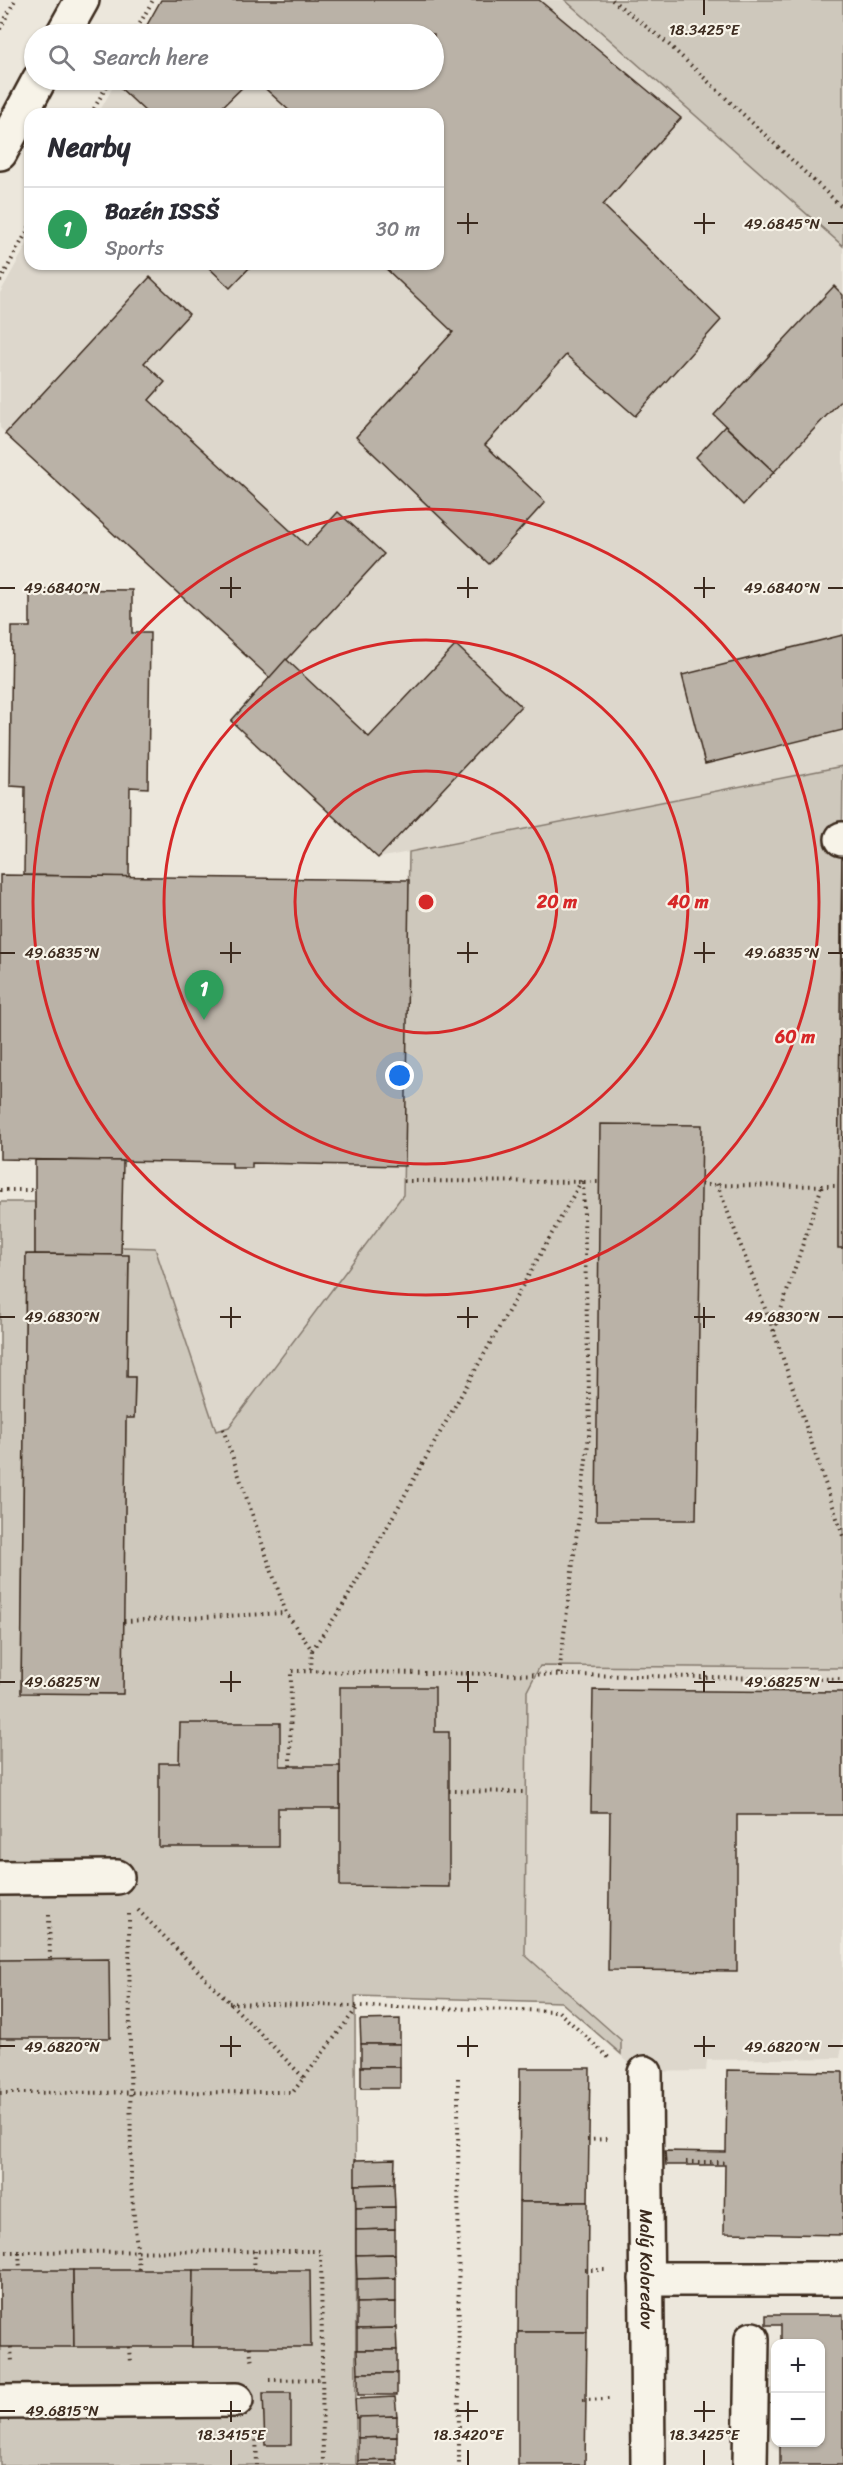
<!DOCTYPE html>
<meta charset="utf-8">
<style>
:root{--surface:#fff;--page:#f7f7f7;--text:#2b2b33;--muted:#7c7c81;--line:#e1e1e2;--accent:#7c3aed}
body{margin:0;font-family:Sriracha,sans-serif;background:var(--page);color:var(--text)}
.controls{position:absolute;right:18px;bottom:18px;display:grid;overflow:hidden;border-radius:12px;box-shadow:0 2px 4px #0004}
.controls button{width:54px;height:54px;display:grid;place-items:center;padding:0;border:0;border-bottom:2px solid var(--line);background:var(--surface);color:var(--text);font:30px sans-serif}
.you{position:absolute;left:400px;top:1076px;width:21px;height:21px;margin:-15px;border:4px solid #fff;border-radius:50%;background:#1a73e8;box-shadow:0 0 0 9px #1a73e833}
.badge{display:grid;place-items:center;width:39px;height:39px;border-radius:50%;background:var(--accent);color:#fff;font-size:20px;font-weight:700}
.pin{position:absolute;translate:-50% -50px;filter:drop-shadow(0 2px 3px #0008)}
.pin::after{content:'';position:absolute;top:32px;width:21px;height:18px;background:inherit;clip-path:polygon(0 0,100% 0,50% 100%)}
.list{margin:0;padding:0;list-style:none}
h2{display:flex;justify-content:space-between;align-items:center;height:78px;margin:0;padding:0 24px;font-size:26px}
h2 small{font-size:20px;font-weight:400;color:var(--muted)}
.list li{display:grid;grid-template-columns:39px 1fr auto;gap:18px;align-items:center;box-sizing:border-box;height:84px;padding:0 24px;border-top:2px solid var(--line)}
.list b{display:block;font-size:22px;white-space:nowrap}
.list p{margin:0;font-size:20px;white-space:nowrap;color:var(--muted)}
.list em{font-size:20px;font-style:normal;color:var(--muted)}
.icon{flex:none;width:33px;height:33px;fill:none;stroke:currentColor;stroke-width:2;stroke-linecap:round;stroke-linejoin:round}
.map{position:relative;flex:none;width:843px;height:2465px;overflow:hidden}
.search{position:absolute;background:var(--surface);box-shadow:0 2px 4px #0004;left:24px;top:24px;width:420px;height:66px;display:flex;align-items:center;gap:15px;box-sizing:border-box;padding:0 21px;border-radius:33px;color:var(--muted);font-size:22px}
.panel{position:absolute;background:var(--surface);box-shadow:0 2px 4px #0004;left:24px;top:108px;width:420px;height:162px;border-radius:18px}
.map>svg:first-child{display:block}
</style>
<div class="map">
<svg width="843" height="2465" viewBox="0 0 843 2465">
<rect width="100%" height="100%" fill="#ece7dc"/>
<filter id="ink" filterUnits="userSpaceOnUse"><feTurbulence type="fractalNoise" baseFrequency=".0167" numOctaves="2"/><feDisplacementMap in="SourceGraphic" scale="12" xChannelSelector="R" yChannelSelector="G"/><feConvolveMatrix kernelMatrix="1 2 1 2 8 2 1 2 1" color-interpolation-filters="sRGB"/></filter>
<g filter="url(#ink)">
<!-- built -->
<polygon fill="#ddd7cc" points="161,0 565,0 843,246 843,1248 838,1248 843,1287 843,2038 840,2058 707,2060 706,2071 639,2072 561,2002 252,1993 21,1693 26,1254 35,1254 35,1160 0,1159 0,875 409,880 409,852 378,858 231,721 269,677 0,428 0,293 30,239 30,264 438,264 438,114 98,114 117,80 434,80 434,34 142,34"/>
<!-- green -->
<g fill="#cec8bc" stroke="#84796d" stroke-width="1.5">
<polygon points="565,0 843,0 843,246"/>
<polygon points="843,766 838,1247 843,1248 843,1668 540,1666 527,1691 525,1955 621,2040 621,2054 561,2002 355,1996 356,2465 0,2465 0,1202 35,1202 35,1254 26,1255 21,1692 122,1694 126,1418 134,1417 135,1377 127,1377 129,1256 121,1255 121,1247 155,1248 216,1431 229,1427 403,1195 409,852"/>
</g>
<!-- building -->
<g fill="#bab2a7" stroke="#3b2a1e" stroke-width="1.5">
<polygon points="161,0 539,0 681,118 603,205 721,320 635,416 566,355 485,445 545,502 489,564 356,437 453,332 381,264 438,264 438,114 293,114 256,80 434,80 434,34 142,34"/>
<polygon points="117,80 250,80 215,114 148,114 115,83"/>
<polygon points="205,264 253,264 230,288"/>
<polygon points="150,277 189,314 144,363 165,382 149,400 307,546 338,512 384,554 270,678 5,434"/>
<polygon points="834,286 843,295 843,398 774,472 714,415"/>
<polygon points="725,426 774,472 743,505 696,457"/>
<polygon points="30,589 132,590 132,633 150,633 148,788 130,787 129,877 24,875 25,787 10,786 12,627 30,627"/>
<polygon points="843,635 843,730 705,764 682,675"/>
<polygon points="456,645 521,706 378,858 231,721 286,659 369,737"/>
<polygon points="842,848 843,1248 838,1248 838,1186"/>
<polygon points="0,875 409,880 405,1166 252,1163 252,1168 232,1168 232,1163 0,1159"/>
<polygon points="600,1124 702,1125 696,1520 596,1520"/>
<polygon points="35,1160 123,1161 121,1255 35,1254"/>
<polygon points="26,1254 129,1255 127,1377 135,1377 134,1418 126,1418 123,1694 21,1693"/>
<polygon points="340,1687 435,1687 435,1732 449,1732 449,1887 340,1886"/>
<polygon points="593,1690 843,1692 843,1815 737,1815 737,1971 608,1970 610,1812 591,1812"/>
<polygon points="180,1723 280,1723 280,1766 340,1766 340,1808 278,1808 278,1847 159,1847 159,1763 179,1763"/>
<polygon points="109,1959 110,2038 0,2038 0,1960"/>
<polygon points="400,2019 400,2044 361,2044 360,2020"/>
<rect x="361" y="2044" width="39" height="23"/>
<rect x="361" y="2067" width="39" height="21"/>
<polygon points="520,2068 590,2068 588,2202 519,2202"/>
<polygon points="727,2070 843,2072 843,2235 724,2233 725,2165 666,2165 665,2151 726,2152"/>
<polygon points="395,2159 394,2184 355,2185 355,2160"/>
<polygon points="394,2184 395,2207 356,2208 355,2185"/>
<polygon points="519,2202 588,2202 587,2332 518,2332"/>
<polygon points="395,2207 395,2229 356,2230 356,2208"/>
<polygon points="395,2229 395,2254 356,2255 356,2230"/>
<polygon points="395,2254 396,2278 357,2279 356,2255"/>
<polygon points="0,2270 73,2270 74,2347 0,2347"/>
<polygon points="73,2270 193,2270 192,2347 74,2347"/>
<polygon points="193,2270 310,2270 311,2347 192,2347"/>
<polygon points="396,2278 396,2302 357,2303 357,2279"/>
<polygon points="396,2302 396,2328 357,2329 357,2303"/>
<polygon points="766,2315 843,2315 843,2465 780,2465 780,2442 820,2442 820,2344 781,2344 781,2325 766,2325"/>
<polygon points="396,2328 397,2350 357,2350 357,2329"/>
<polygon points="518,2332 587,2332 585,2465 518,2465"/>
<polygon points="357,2350 397,2350 397,2373 358,2373"/>
<rect x="358" y="2373" width="39" height="22"/>
<polygon points="263,2393 291,2393 291,2445 265,2445"/>
<polygon points="395,2397 397,2416 356,2418 355,2399"/>
<polygon points="397,2416 397,2437 358,2438 358,2417"/>
<polygon points="397,2437 397,2460 358,2461 358,2438"/>
<polygon points="397,2460 398,2465 358,2465 358,2461"/>
</g>
<g fill="none" stroke-linecap="round" stroke-linejoin="round">
<defs>
<g id="minor">
<polyline points="842,839 843,839"/>
<polyline points="0,1878 117,1877"/>
<path id="s1" d="M 645,2073 L 648,2465"/>
<polyline points="646,2279 843,2279"/>
<polyline points="0,2402 236,2400"/>
<polyline points="750,2465 752,2339"/>
</g>
<g id="major">
<polyline points="63,34 82,0"/>
<polyline points="0,153 39,80"/>
</g>
</defs>
<!-- minor casing -->
<use href="#minor" stroke="#3b2a1e" stroke-width="38"/>
<!-- major casing -->
<use href="#major" stroke="#3b2a1e" stroke-width="38"/>
<!-- path -->
<g stroke="#3b2a1e" stroke-width="4" stroke-dasharray="1.5 4.5" stroke-linecap="butt">
<polyline points="612,0 666,42 843,208"/>
<polyline points="0,29 15,0"/>
<polyline points="134,34 153,0"/>
<polyline points="91,114 110,80"/>
<polyline points="0,281 30,226"/>
<polyline points="404,1181 599,1182"/>
<polyline points="717,1184 774,1332 843,1536"/>
<polyline points="701,1185 838,1186"/>
<polyline points="0,1190 35,1190"/>
<polyline points="774,1331 822,1186"/>
<polyline points="223,1429 286,1613 312,1650 311,1670"/>
<polyline points="124,1621 286,1613"/>
<polyline points="312,1650 342,1607 582,1180"/>
<polyline points="559,1674 590,1428 583,1181"/>
<polyline points="290,1766 291,1671 843,1679"/>
<polyline points="449,1791 526,1792"/>
<polyline points="138,1910 305,2079"/>
<polyline points="129,1914 131,2184 139,2270"/>
<polyline points="49,1915 50,1960"/>
<polyline points="229,2003 558,2011 609,2058"/>
<polyline points="458,2078 459,2465"/>
<polyline points="0,2093 293,2092 357,2008"/>
<polyline points="587,2140 607,2139"/>
<polyline points="686,2162 724,2162"/>
<polyline points="0,2252 321,2251 323,2465"/>
<polyline points="19,2252 20,2270"/>
<polyline points="254,2270 255,2251"/>
<polyline points="585,2270 608,2270"/>
<polyline points="11,2347 12,2362"/>
<polyline points="129,2347 130,2363"/>
<polyline points="250,2347 252,2364"/>
<polyline points="269,2380 322,2379"/>
<polyline points="583,2400 610,2399"/>
<polyline points="256,2434 257,2465"/>
</g>
<!-- minor -->
<use href="#minor" stroke="#f7f3e8" stroke-width="33"/>
<!-- major -->
<use href="#major" stroke="#f7f3e8" stroke-width="33"/>
</g>
</g>
<!-- ticks -->
<path fill="none" stroke="#3b2a1e" stroke-width="2" d="M 704,0 L 704,15M 468,213 L 468,234M 704,213 L 704,234M 457,223 L 478,223M 694,223 L 715,223M 828,223 L 843,223M 231,577 L 231,598M 468,577 L 468,598M 704,577 L 704,598M 0,588 L 15,588M 220,588 L 241,588M 457,588 L 478,588M 694,588 L 715,588M 828,588 L 843,588M 231,942 L 231,963M 468,942 L 468,963M 704,942 L 704,963M 0,953 L 15,953M 220,953 L 241,953M 457,953 L 478,953M 694,953 L 715,953M 828,953 L 843,953M 231,1307 L 231,1328M 468,1307 L 468,1328M 704,1307 L 704,1328M 0,1317 L 15,1317M 220,1317 L 241,1317M 457,1317 L 478,1317M 694,1317 L 715,1317M 828,1317 L 843,1317M 231,1671 L 231,1692M 468,1671 L 468,1692M 704,1671 L 704,1692M 0,1682 L 15,1682M 220,1682 L 241,1682M 457,1682 L 478,1682M 694,1682 L 715,1682M 828,1682 L 843,1682M 231,2036 L 231,2057M 468,2036 L 468,2057M 704,2036 L 704,2057M 0,2046 L 15,2046M 220,2046 L 241,2046M 457,2046 L 478,2046M 694,2046 L 715,2046M 828,2046 L 843,2046M 231,2401 L 231,2422M 468,2401 L 468,2422M 704,2401 L 704,2422M 0,2411 L 15,2411M 220,2411 L 241,2411M 457,2411 L 478,2411M 694,2411 L 715,2411M 231,2450 L 231,2465M 468,2450 L 468,2465M 704,2450 L 704,2465"/>
<!-- distance rings -->
<g fill="none" stroke="#d62828" stroke-width="3">
<circle cx="426" cy="902" r="131"/>
<circle cx="426" cy="902" r="262"/>
<circle cx="426" cy="902" r="393"/>
</g>
<g text-anchor="middle" dominant-baseline="central" stroke-width="4.5" stroke-linejoin="round" paint-order="stroke">
<!-- street labels -->
<g font-size="18" fill="#3b2a1e" stroke="#f7f3e8">
<text stroke="none"><textPath href="#s1" startOffset="196">Malý Koloredov</textPath></text>
</g>
</g>
<g font-size="15" text-anchor="middle" fill="#3b2a1e" stroke="#f7f3e8" stroke-width="4.5" stroke-linejoin="round" paint-order="stroke">
<text x="704" y="35">18.3425°E</text>
<text x="782" y="229">49.6845°N</text>
<text x="62" y="593">49.6840°N</text>
<text x="782" y="593">49.6840°N</text>
<text x="62" y="958">49.6835°N</text>
<text x="782" y="958">49.6835°N</text>
<text x="62" y="1322">49.6830°N</text>
<text x="782" y="1322">49.6830°N</text>
<text x="62" y="1687">49.6825°N</text>
<text x="782" y="1687">49.6825°N</text>
<text x="62" y="2052">49.6820°N</text>
<text x="782" y="2052">49.6820°N</text>
<text x="62" y="2416">49.6815°N</text>
<text x="231" y="2440">18.3415°E</text>
<text x="468" y="2440">18.3420°E</text>
<text x="704" y="2440">18.3425°E</text>
</g>
<circle cx="426" cy="902" r="9" fill="#d62828" stroke="#f7f3e8" stroke-width="3"/>
<g font-size="18" text-anchor="middle" font-weight="bold" fill="#d62828" stroke="#f7f3e8" stroke-width="4.5" stroke-linejoin="round" paint-order="stroke">
<text x="557" y="908">20 m</text>
<text x="688" y="908">40 m</text>
<text x="795" y="1043">60 m</text>
</g>
</svg>
<div class="controls">
<button>+</button>
<button>−</button>
</div>
<div class="you"></div>
<div class="pin badge" style="left:204px;top:1020px;background:#2e9e5b">1</div>
<div class="search"><svg class="icon" aria-label="search" viewBox="0 0 24 24"><circle cx="10" cy="10" r="6"/><path d="M15 15l6 6"/></svg>Search here</div>
<section class="panel">
<h2>Nearby<small></small></h2>
<ul class="list">
<li><span class="badge" style="background:#2e9e5b">1</span><div><b>Bazén ISSŠ</b><p>Sports</p></div><em>30 m</em></li>
</ul>
</section>
</div>
